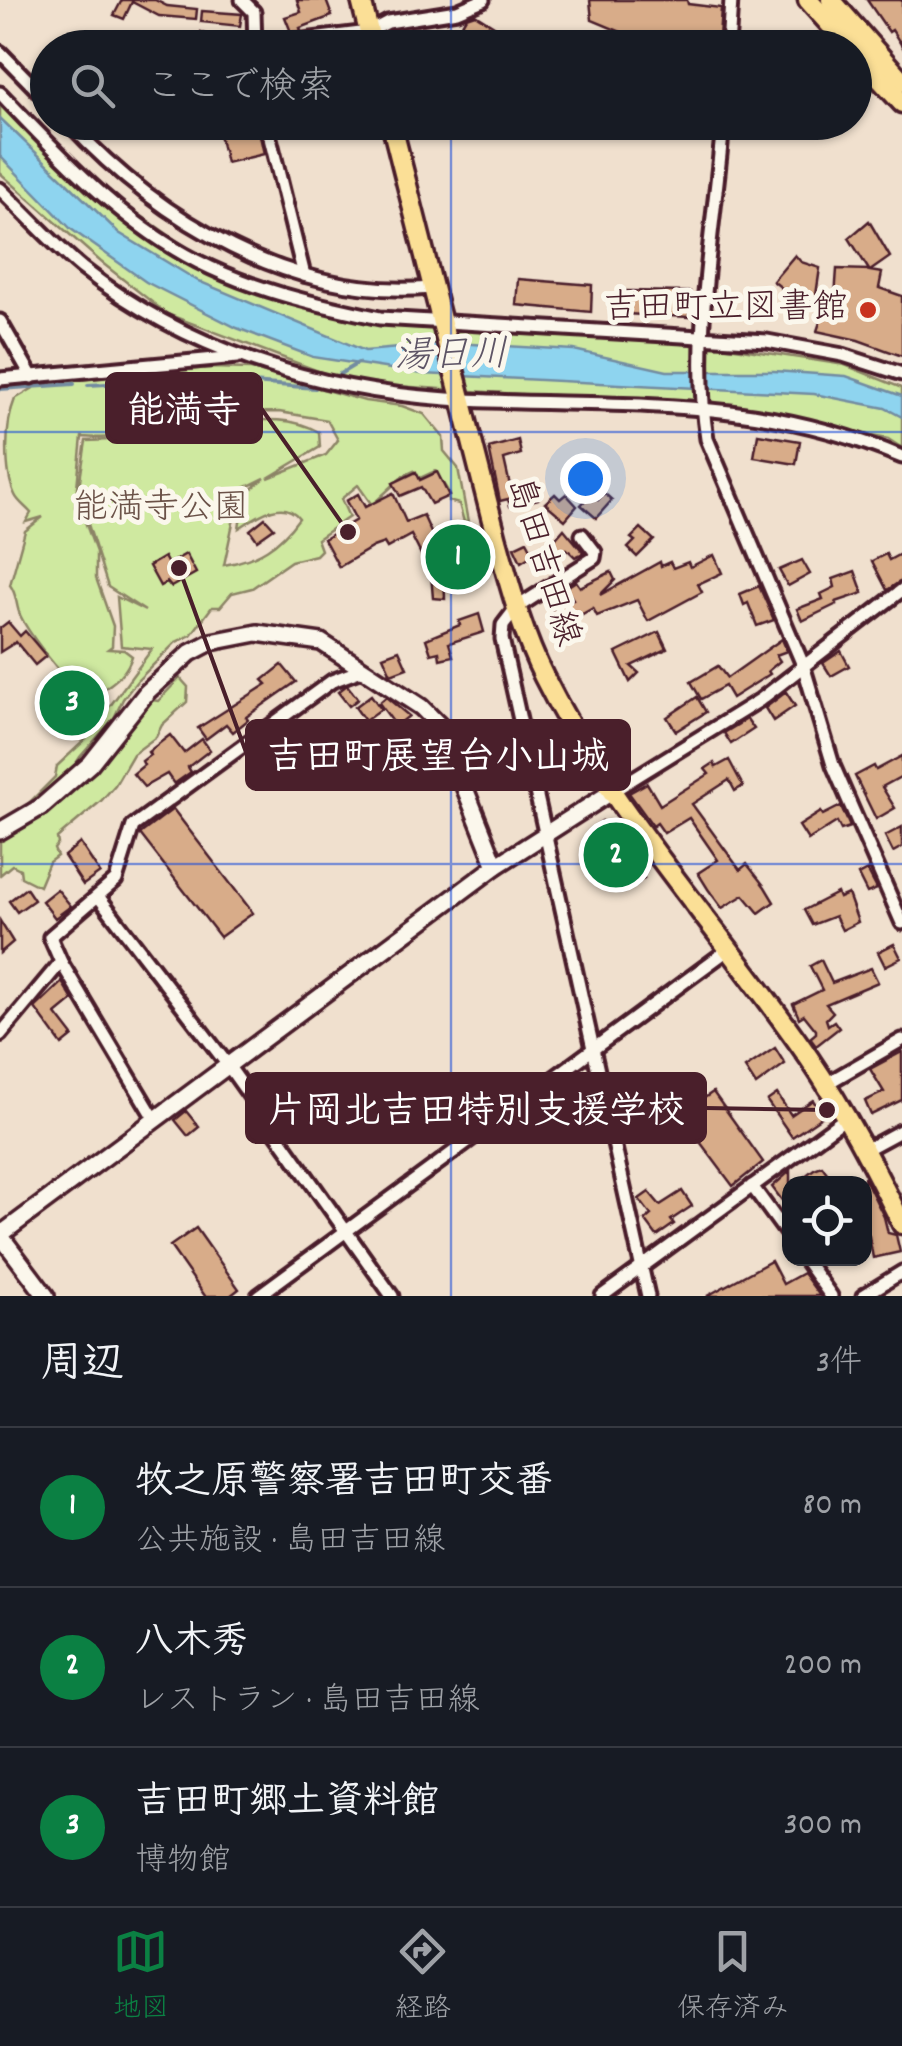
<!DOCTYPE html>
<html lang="ja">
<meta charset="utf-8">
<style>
:root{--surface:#171b24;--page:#242831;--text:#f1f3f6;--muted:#9ea1a6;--line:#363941;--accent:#0b8043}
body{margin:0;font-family:Dekko,"Klee One",sans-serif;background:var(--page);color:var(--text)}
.controls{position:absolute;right:30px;bottom:30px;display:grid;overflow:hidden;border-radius:20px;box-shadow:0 2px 8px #0004}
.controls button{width:90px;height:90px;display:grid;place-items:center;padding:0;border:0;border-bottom:2px solid var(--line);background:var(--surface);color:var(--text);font:50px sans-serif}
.you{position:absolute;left:585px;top:478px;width:35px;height:35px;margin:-25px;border:8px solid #fff;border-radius:50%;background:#1a73e8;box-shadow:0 0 0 15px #1a73e833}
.badge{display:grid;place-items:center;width:65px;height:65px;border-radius:50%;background:var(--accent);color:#fff;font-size:32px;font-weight:700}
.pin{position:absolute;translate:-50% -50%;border:5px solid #fff;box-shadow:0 2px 10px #0006}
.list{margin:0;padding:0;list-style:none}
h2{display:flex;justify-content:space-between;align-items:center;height:130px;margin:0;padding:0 40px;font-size:42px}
h2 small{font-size:32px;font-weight:400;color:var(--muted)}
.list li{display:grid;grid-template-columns:65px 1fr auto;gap:30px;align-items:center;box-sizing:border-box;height:160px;padding:0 40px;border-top:2px solid var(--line)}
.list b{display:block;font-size:38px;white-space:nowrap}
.list p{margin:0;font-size:32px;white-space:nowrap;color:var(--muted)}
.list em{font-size:32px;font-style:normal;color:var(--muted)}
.icon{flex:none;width:55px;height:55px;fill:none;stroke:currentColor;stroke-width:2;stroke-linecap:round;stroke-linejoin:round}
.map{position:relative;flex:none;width:902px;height:1296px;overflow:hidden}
.search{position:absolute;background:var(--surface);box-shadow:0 2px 8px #0004;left:30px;right:30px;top:30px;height:110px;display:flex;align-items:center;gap:25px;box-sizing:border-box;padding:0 35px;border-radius:55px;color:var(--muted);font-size:38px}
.sheet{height:610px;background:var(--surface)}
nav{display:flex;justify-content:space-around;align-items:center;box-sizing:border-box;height:140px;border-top:2px solid var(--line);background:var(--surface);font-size:28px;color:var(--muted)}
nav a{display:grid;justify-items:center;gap:5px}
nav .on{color:var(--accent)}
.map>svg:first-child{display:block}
</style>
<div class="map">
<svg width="902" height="1296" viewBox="0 0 902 1296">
<rect width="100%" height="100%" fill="#f0e0ce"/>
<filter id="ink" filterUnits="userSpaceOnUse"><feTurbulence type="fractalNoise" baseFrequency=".01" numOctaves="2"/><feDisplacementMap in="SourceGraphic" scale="20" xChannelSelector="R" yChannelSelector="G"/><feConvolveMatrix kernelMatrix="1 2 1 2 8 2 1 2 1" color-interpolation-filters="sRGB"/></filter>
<g filter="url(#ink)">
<!-- green -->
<g fill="#cfe9a0" stroke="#8c8466" stroke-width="2.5" fill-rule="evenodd">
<polygon points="0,96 77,171 222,272 369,324 658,336 845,365 902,388 902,448 888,439 702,406 350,383 167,314 101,262 0,173"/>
<path d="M 209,368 L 251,369 L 365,401 L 402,406 L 424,414 L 443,437 L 444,451 L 458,468 L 468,522 L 464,522 L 459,504 L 448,501 L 448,491 L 435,471 L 418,479 L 414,471 L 403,476 L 372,505 L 358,485 L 341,499 L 349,517 L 317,539 L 321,550 L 316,555 L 291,561 L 252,588 L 232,593 L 220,607 L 212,607 L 191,635 L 176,642 L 137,681 L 123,699 L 114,718 L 80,757 L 67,777 L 55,783 L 41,801 L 18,814 L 55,777 L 57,766 L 86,739 L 98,713 L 110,706 L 152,649 L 121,646 L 117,597 L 145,611 L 108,587 L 78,493 L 86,441 L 160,438 L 208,426 C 187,424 166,435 145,436 C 125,437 102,439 82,437 L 75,507 L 83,516 L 96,552 L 96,578 L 113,626 L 112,646 L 108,649 L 124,650 L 132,656 C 125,678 111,682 96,696 L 74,672 L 66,678 C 54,665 29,634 21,617 C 15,605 18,596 10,585 L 25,531 L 43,517 L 26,522 L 31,513 C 26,507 18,502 15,495 C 4,472 5,423 15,399 L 42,383 ZM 279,412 L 327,420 L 338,440 L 326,455 L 268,478 L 320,447 L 319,432 C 287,414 254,421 221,423 C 236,410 260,413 279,412 ZM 265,478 L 244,495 L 239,528 C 256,517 283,497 299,518 C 279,546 258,559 224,565 L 240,490 Z"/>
<polygon points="180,678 188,687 187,702 162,725 156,737 133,754 115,785 101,801 57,838 58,844 54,849 57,856 49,862 39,886 21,877 20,869 12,865 0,875 0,832 54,798 145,699 158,701"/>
</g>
<!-- water -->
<polygon fill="#8ed4ef" stroke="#738ca1" stroke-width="2.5" points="0,118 119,233 198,281 365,351 455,343 574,350 667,371 774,371 846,376 902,396 902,417 885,408 814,394 423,374 313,357 237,328 146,282 71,229 0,156"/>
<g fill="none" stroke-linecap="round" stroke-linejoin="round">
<!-- stream -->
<g stroke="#738ca1" stroke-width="4">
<polyline points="338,375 358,363"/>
<polyline points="88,385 200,379 315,388"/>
<polyline points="0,389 74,384"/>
</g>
</g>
<!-- building -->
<g fill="#d8ac89" stroke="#4a1f2b" stroke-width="2.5">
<polygon points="122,0 155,0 167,6 197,9 196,19 159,16 132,2 124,19 114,15"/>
<polygon points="297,0 326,0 332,16 300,28 301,31 291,32 285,17 301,12"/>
<polygon points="590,0 687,0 688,4 721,8 719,38 692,35 693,43 621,32 592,20"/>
<polygon points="867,0 902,0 902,46 892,30 889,32"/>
<polygon points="202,11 242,14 240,26 201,22"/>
<polygon points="475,14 529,48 425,48 433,35 449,45 466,17"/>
<polygon points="201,32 237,47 237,48 195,48"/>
<polygon points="216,122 257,122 264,154 226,163"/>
<polygon points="586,122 632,122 631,134 586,130"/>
<polygon points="869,221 890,257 870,271 882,273 879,288 902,296 902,356 858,340 817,331 825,307 834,312 837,269 869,270 849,238"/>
<polygon points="795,255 801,262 820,268 815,302 793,297 773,281"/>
<polygon points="518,279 592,285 591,312 516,305"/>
<polygon points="626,291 690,292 689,317 624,314"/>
<polygon points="758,434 800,441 796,464 754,457"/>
<polygon points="518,440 521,454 504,459 511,490 534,484 538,499 510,506 508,499 500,501 489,448"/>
<polygon points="416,472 420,480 437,472 449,496 431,504 421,487 400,496 393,483"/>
<polygon points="393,493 406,522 423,515 438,548 463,546 466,568 444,570 445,599 433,598 431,574 411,535 387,548 384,543 373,547 339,567 324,539 356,520 346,501 358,494 365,507"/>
<polygon points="604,493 612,500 596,518 581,505 591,494 598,500"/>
<polygon points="555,494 560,499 566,494 577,506 565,520 545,503"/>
<polygon points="265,518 274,528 257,540 250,530"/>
<polygon points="641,528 654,540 637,557 628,548 635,541 631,538"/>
<polygon points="564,529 584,553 575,557 567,549 555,563 543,553"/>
<polygon points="527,541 534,554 521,562 514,547"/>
<polygon points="902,553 902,581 887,590 872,561 886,554 889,560"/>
<polygon points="186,554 196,573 171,587 167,582 160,586 149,566 164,557 168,564"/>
<polygon points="714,555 722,573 698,584 702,592 648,621 637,600 597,616 593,608 558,628 549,611 573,599 565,588 576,581 580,587 611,572 615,580 600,595 660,562 661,566 670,562 673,568 688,562 690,567"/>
<polygon points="802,560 810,574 788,586 779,570"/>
<polygon points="855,571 863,593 836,602 837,604 802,621 797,609 823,599 821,594 835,587 833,579"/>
<polygon points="759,586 774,620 757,626 748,603 744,605 740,594"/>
<polygon points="479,614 484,632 449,643 453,656 440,659 439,652 431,654 426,639 460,625 459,621"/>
<polygon points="8,622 20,636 25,631 46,656 35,665 16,642 0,652 0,628"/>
<polygon points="659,632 667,649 631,666 639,673 630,682 616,653"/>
<polygon points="782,639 787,651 776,655 780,661 768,671 770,674 732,698 725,686 701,699 691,682 718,666 727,678"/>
<polygon points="399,650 407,668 391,674 383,656"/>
<polygon points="841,651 849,666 831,676 823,663"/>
<polygon points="282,665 296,682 246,717 248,720 233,732 226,724 206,739 198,728 267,684 263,680"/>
<polygon points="76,684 88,695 84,699 92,706 79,721 70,713 65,719 53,709 58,704 54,701 67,686 71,689"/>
<polygon points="347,685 358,699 349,706 338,692"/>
<polygon points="786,692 795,706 773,721 765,708"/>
<polygon points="371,695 381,709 365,721 355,707"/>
<polygon points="386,697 409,716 396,726 379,703"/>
<polygon points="697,697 706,712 676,731 667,717"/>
<polygon points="747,719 754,729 731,744 724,733"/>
<polygon points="170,735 184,753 202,739 210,750 188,767 191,772 174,784 167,774 144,787 133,774 144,765 142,761 150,755 148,752"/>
<polygon points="902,756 902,776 882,787 895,808 876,819 855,776 874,766 876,770"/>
<polygon points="729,760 743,786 735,791 729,780 692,804 740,870 747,864 765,887 774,902 759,913 744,895 722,908 708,889 698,873 718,860 689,818 664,833 657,823 653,826 629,793 647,783 660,805 709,774 705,769 714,763 716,767"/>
<polygon points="841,806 850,827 841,830 837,822 808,840 799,826 821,812 823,815"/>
<polygon points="173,809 253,913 220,937 140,834"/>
<polygon points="602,821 644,878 630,888 589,831"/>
<polygon points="902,827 902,847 893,852 885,836"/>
<polygon points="80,843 100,873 83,885 64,856"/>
<polygon points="867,870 877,889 867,893 858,875"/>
<polygon points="26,888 34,900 17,912 9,901"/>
<polygon points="57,889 71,906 55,918 42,901"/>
<polygon points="837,893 839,898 848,894 858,922 842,930 835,916 812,925 804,910"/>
<polygon points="0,921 13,942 0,953"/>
<polygon points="894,944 901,958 885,966 878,952"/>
<polygon points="821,960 832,983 871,968 878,982 826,1004 833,1012 826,1019 828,1025 834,1021 839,1028 816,1046 810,1038 816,1033 816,1030 804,1015 799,1018 793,1004 822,990 810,966"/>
<polygon points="62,982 73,1000 56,1014 73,1036 62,1045 35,1008"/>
<polygon points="775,1048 785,1064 756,1085 745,1068"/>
<polygon points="902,1052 902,1100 871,1115 865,1101 884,1092 870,1069"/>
<polygon points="713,1092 763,1162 733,1186 680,1115"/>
<polygon points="777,1094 791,1115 813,1100 823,1116 792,1137 767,1101"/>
<polygon points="186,1111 199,1127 188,1136 175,1120"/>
<polygon points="822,1166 835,1184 795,1184 814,1169"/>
<polygon points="790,1171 790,1211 772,1187"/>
<polygon points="864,1177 884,1217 888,1233 896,1235 900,1252 873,1258 869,1236 864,1237"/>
<polygon points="682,1191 692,1206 671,1220 674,1224 657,1236 645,1220 651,1215 639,1199 649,1192 660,1205"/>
<polygon points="196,1228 239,1289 230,1296 205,1296 170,1246"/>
<polygon points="771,1261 783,1284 803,1273 820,1296 707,1296"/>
</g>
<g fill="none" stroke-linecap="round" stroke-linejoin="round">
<defs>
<g id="street">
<polyline points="242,0 254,12 255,46 369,32 388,22 457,11 483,0"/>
<polyline points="728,48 731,0"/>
<polyline points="0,52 48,101"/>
<path d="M 0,93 C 61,157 129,231 211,268 C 265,293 323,306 380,318 L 767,341 L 843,355 L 902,374"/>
<path d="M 68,122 C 160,221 291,300 431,288"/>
<polyline points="266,122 304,275"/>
<path d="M 723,122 C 715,225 691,338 707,439 L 803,665 L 833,765 L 902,923"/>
<path d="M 0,189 C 27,215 53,244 82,268 C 186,350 316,390 447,399 C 608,409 748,391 902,457"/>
<polyline points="0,321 32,377"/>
<polyline points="0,379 237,357"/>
<polyline points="582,535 595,552 594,558 516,608 503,625 502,639 648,1296"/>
<polyline points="613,791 760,700 902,590"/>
<polyline points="98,896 227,1064 392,1296"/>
<polyline points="61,962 154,1118"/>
<polyline points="0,1035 61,962 50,937 116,880 133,826 332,681 364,669"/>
<polyline points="826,1084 902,1040"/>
<polyline points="865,1150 902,1130"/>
<polyline points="752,1186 790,1238"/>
<polyline points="804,1258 831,1296"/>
<polyline points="258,1296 729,949"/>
<polyline points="602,1296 847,1117"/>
<polyline points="863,1296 902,1272"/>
</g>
<g id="secondary">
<polyline points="0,831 41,807 90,764 147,692 190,653 211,642 257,633 321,642 421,707 440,726 496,866"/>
<polyline points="0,1235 496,866 613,791"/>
<polyline points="0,1235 46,1296"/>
</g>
<g id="primary">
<polyline points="361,0 373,48"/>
<polyline points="808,0 851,48"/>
<polyline points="831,0 902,81"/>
<polyline points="854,51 902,103"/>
<path d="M 391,122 L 497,540 C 510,586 522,633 544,677 C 613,815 722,931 809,1058 C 845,1111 874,1167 902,1224"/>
</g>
</defs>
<!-- street casing -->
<use href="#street" stroke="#4a1f2b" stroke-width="19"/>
<!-- secondary casing -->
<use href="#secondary" stroke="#4a1f2b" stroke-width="22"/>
<!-- primary casing -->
<use href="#primary" stroke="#4a1f2b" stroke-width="25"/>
<!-- street -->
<use href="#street" stroke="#fbf7ec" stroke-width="11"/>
<!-- secondary -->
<use href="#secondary" stroke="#fbf7ec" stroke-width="15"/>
<!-- primary -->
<use href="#primary" stroke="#fbdf96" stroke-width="18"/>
</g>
</g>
<!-- grid -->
<path fill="none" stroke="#1d4ed8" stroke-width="2.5" stroke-opacity="0.55" d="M 451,0 L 451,48M 451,122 L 451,1296M 0,432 L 902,432M 0,864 L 902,864"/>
<!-- markers -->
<circle fill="#c8321e" stroke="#fbf7ec" stroke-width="4" cx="868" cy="310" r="10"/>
<g text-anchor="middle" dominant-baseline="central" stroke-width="10" stroke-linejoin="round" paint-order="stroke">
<!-- poi labels -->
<g font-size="35" fill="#4a1f2b" stroke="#fbf7ec" text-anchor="end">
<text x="848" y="310">吉田町立図書館</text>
</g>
<!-- park labels -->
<g font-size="35" fill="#6b5248" stroke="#fbf7ec">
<text x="161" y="510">能満寺公園</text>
</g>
<!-- street labels -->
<g font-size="35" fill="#4a1f2b" stroke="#fbf7ec">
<text transform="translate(541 562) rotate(73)">島田吉田線</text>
</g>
<!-- water labels -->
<g font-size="38" font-style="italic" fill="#5e5566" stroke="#fbf7ec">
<text transform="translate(451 358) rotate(-1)">湯日川</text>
</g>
</g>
<!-- callouts -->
<path fill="none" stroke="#4a1f2b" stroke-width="4" d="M348 532L261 408M179 568L247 755M827 1110L705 1108"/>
<g fill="#4a1f2b" stroke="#fbf7ec" stroke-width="4">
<circle cx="348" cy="532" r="10"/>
<circle cx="179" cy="568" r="10"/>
<circle cx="827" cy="1110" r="10"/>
</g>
<g fill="#4a1f2b" stroke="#4a1f2b" stroke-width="4">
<rect x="107" y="374" width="154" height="68" rx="10"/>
<rect x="247" y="721" width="382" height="68" rx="10"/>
<rect x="247" y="1074" width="458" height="68" rx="10"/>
</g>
<g font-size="38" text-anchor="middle" font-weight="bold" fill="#fff">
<text x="184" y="422">能満寺</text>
<text x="438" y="768">吉田町展望台小山城</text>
<text x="476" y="1122">片岡北吉田特別支援学校</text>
</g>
</svg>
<div class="controls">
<button><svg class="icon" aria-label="locate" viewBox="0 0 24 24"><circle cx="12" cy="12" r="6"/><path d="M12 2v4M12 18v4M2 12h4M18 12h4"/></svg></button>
</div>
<div class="you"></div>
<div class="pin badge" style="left:458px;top:557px">1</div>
<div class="pin badge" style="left:616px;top:855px">2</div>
<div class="pin badge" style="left:72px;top:703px">3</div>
<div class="search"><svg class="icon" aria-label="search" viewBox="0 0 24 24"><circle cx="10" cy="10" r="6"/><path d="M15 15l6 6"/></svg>ここで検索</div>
</div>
<section class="sheet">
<h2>周辺<small>3件</small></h2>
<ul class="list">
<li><span class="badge">1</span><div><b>牧之原警察署吉田町交番</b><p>公共施設 · 島田吉田線</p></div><em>80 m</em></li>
<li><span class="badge">2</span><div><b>八木秀</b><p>レストラン · 島田吉田線</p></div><em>200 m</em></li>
<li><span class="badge">3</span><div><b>吉田町郷土資料館</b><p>博物館</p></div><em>300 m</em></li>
</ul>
</section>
<nav>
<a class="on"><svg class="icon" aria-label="map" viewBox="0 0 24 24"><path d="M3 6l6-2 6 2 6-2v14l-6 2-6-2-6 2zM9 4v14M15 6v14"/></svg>地図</a>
<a><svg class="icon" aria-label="directions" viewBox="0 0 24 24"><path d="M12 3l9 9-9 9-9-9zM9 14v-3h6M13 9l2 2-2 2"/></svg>経路</a>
<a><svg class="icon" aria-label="saved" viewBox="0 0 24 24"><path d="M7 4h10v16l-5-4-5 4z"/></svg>保存済み</a>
</nav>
